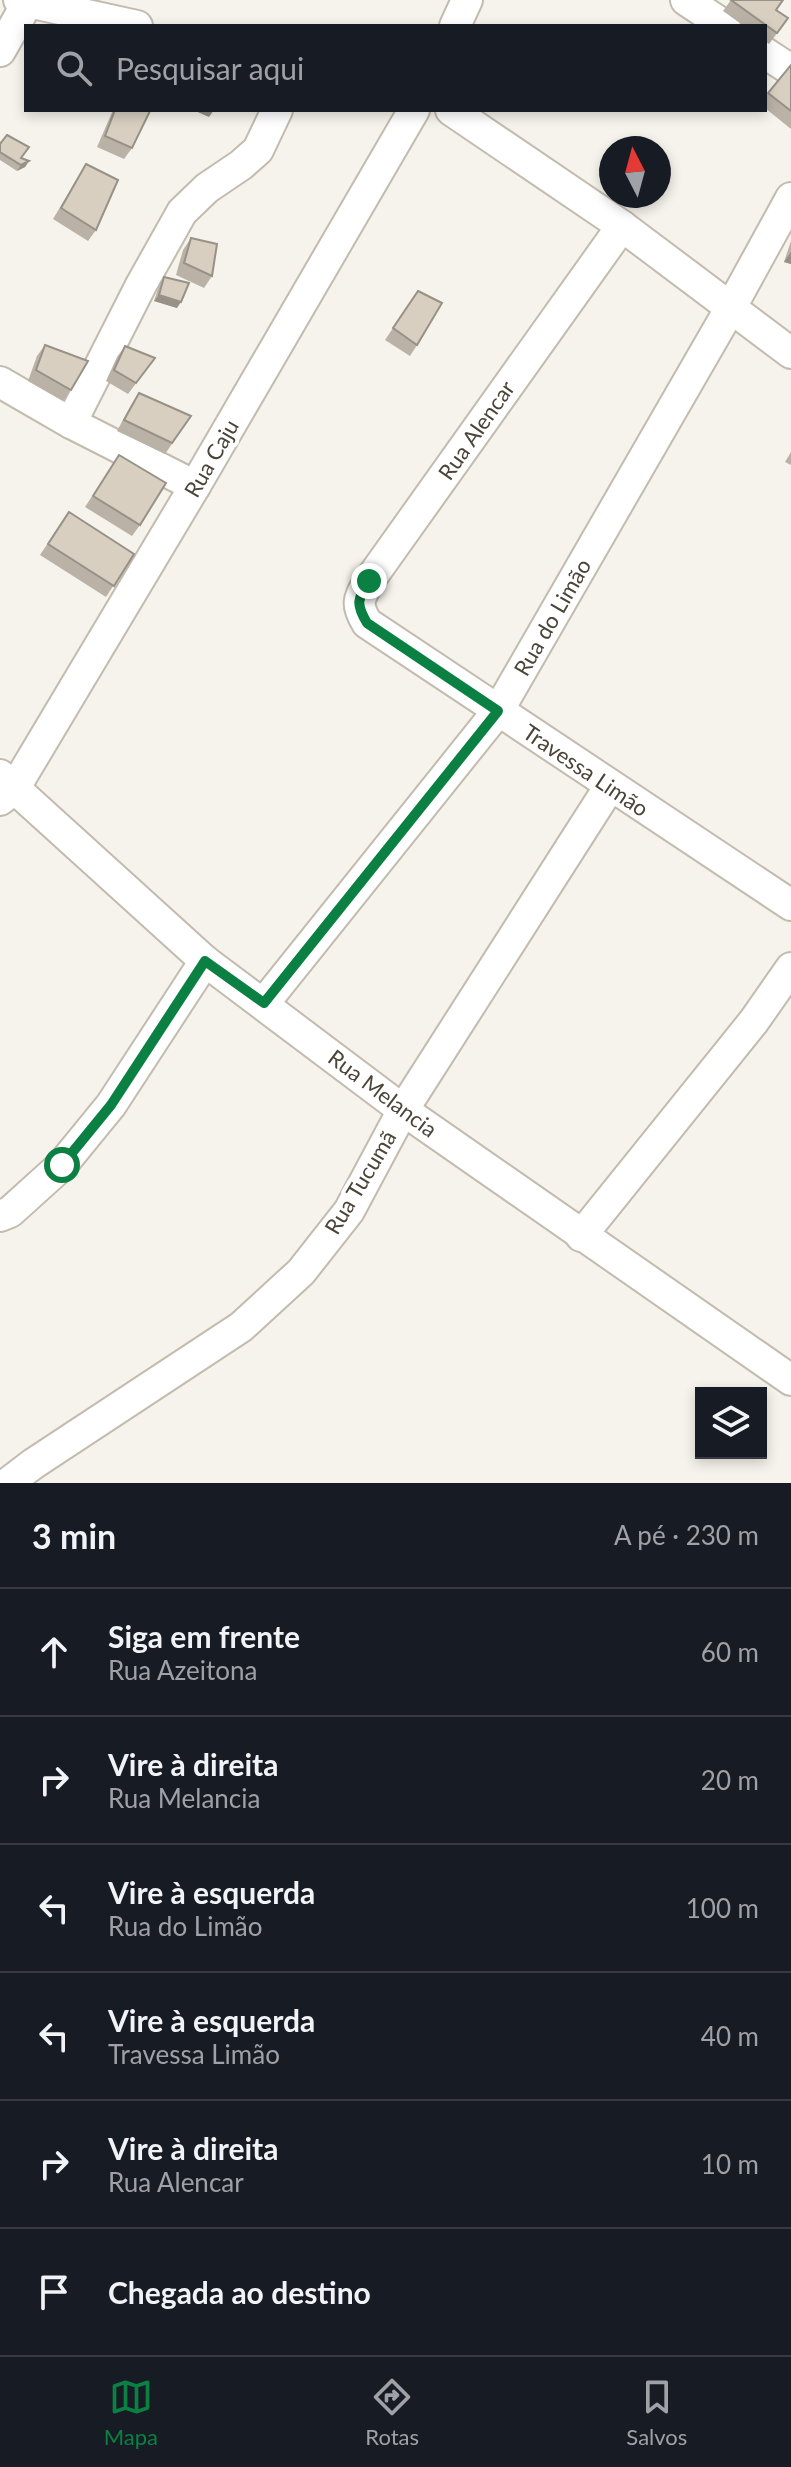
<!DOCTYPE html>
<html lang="pt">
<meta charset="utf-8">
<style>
:root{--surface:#171b24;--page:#242831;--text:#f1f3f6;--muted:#9ea1a6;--line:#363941;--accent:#0b8043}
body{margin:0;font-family:Lato,sans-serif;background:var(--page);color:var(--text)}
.controls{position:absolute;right:24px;bottom:24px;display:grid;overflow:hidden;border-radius:0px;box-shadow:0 4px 12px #0003}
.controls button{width:72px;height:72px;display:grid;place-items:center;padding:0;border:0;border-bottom:2px solid var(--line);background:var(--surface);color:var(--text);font:40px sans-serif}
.compass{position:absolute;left:599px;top:136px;width:72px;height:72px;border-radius:50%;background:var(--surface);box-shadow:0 4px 12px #0003;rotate:354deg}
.stop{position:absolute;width:24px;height:24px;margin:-18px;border:6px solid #0b8043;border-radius:50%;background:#fff}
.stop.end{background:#0b8043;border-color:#fff;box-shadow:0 2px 8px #0008}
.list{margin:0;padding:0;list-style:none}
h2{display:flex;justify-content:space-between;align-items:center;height:104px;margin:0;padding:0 32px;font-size:34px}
h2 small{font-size:26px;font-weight:400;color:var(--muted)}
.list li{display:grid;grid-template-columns:52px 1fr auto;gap:24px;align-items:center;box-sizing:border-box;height:128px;padding:0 32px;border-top:2px solid var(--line)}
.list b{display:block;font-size:30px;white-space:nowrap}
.list p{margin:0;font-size:26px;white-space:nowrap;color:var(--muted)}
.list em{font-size:26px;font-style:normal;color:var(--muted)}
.icon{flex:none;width:44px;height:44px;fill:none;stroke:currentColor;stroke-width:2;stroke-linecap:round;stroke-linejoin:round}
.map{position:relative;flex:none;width:791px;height:1483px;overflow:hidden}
.search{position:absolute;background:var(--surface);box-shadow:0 4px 12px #0003;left:24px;right:24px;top:24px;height:88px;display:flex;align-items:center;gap:20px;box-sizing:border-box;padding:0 28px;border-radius:0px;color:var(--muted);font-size:30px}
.sheet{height:872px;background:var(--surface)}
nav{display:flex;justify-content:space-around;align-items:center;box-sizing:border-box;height:112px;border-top:2px solid var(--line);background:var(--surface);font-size:22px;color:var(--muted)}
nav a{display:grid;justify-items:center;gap:4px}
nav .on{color:var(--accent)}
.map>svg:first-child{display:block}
</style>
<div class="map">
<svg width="791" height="1483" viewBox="0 0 791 1483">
<rect width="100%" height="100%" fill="#f6f3ec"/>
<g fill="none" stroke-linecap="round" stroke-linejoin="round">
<defs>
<g id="minor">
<polyline points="19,0 137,26"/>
<polyline points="686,0 725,26"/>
<polyline points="455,26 467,0"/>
<polyline points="0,51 29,0"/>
<polyline points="765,53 791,70"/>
<polyline points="451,110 622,226 791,353"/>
<path d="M 622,226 L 369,581 C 359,599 355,603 367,623 L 791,905"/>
<polyline points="0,382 71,423 195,486"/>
<polyline points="71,423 141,285 182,212 207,188 241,165 258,150 277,110"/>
<polyline points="0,775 205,961 403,1110 791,1380"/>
<polyline points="0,800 14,789 195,486 414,110"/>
<polyline points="264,1003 498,711 730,309 791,198"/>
<polyline points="0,1216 10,1212 62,1165 111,1105 205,961"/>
<polyline points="581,1236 754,1021 791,968"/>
<polyline points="8,1483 33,1464 241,1327 301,1272 349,1211 403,1110 610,786"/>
</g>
</defs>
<!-- minor casing -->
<use href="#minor" stroke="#c2bbae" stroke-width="34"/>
<!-- minor -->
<use href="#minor" stroke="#fff" stroke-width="30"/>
</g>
<!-- wall -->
<g fill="#bab2a6">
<polygon points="731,0 776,10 788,18 769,44 765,41 765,26 744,26 723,11"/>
<polygon points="791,65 791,129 765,108 765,97"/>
<polygon points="113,110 146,110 132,148 124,159 97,147"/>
<polygon points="0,144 21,158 29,161 25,167 17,171 0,160"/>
<polygon points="86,164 96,230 88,241 53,219"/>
<polygon points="191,238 212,276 204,288 176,275 183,250"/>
<polygon points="791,241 791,264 784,262"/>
<polygon points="164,277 177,308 154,301 160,283"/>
<polygon points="418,291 417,345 410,356 385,340"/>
<polygon points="45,345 71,390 63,401 28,381 37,356"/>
<polygon points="125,346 155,358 128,394 106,381 117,357"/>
<polygon points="139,393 191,416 165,454 117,431 131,405"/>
<polygon points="791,452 791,465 785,462"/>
<polygon points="119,455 140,525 132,536 85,507"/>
<polygon points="69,512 134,554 106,597 40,555"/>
</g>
<!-- shaded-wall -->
<g fill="#979187">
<polygon points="193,110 214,110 209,117"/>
<polygon points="29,161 25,167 17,171 21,165"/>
<polygon points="791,252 791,264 784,262"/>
<polygon points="159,295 181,302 177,308 154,301"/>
</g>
<!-- building -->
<g fill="#d8cfc1" stroke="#979187" stroke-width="2">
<polygon points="731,0 783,0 776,10 788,18 777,33"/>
<polygon points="791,65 791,111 768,93"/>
<polygon points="115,110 146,110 150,111 132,148 105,136"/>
<polygon points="7,135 29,147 21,158 29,161 21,165 0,152 0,144"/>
<polygon points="86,164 118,180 96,230 61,208"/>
<polygon points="191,238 217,244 212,276 184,263"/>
<polygon points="164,277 189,283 181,302 159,295"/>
<polygon points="418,291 442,303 417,345 393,328"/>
<polygon points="45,345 88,361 71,390 36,370"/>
<polygon points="125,346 155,358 136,383 114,370"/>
<polygon points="139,393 191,416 172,443 124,420"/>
<polygon points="119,455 166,483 140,525 93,496"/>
<polygon points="69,512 134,554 114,586 48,544"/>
</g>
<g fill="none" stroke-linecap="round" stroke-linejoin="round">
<!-- route -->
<path stroke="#0b8043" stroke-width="10" d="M 62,1165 L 111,1105 L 205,961 L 264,1003 L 498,711 L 367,623 C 355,603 358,599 369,581"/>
</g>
<g text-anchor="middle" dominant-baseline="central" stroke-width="8" stroke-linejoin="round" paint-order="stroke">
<!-- street labels -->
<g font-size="22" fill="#4b4439" stroke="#fff">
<text transform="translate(476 430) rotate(-55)">Rua Alencar</text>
<text transform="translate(211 458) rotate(-60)">Rua Caju</text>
<text transform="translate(552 617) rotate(-60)">Rua do Limão</text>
<text transform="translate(586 770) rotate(34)">Travessa Limão</text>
<text transform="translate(383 1093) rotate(37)">Rua Melancia</text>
<text transform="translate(360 1182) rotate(-59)">Rua Tucumã</text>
</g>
</g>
</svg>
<div class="controls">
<button><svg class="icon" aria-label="layers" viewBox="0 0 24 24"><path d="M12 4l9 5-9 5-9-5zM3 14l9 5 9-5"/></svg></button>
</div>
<svg class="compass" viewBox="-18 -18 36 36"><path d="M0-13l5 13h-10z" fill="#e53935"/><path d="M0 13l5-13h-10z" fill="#9ea1a6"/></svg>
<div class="stop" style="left:62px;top:1165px"></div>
<div class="stop end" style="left:369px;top:581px"></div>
<div class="search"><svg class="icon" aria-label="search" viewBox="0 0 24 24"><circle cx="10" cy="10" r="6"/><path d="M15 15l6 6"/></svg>Pesquisar aqui</div>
</div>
<section class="sheet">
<h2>3 min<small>A pé · 230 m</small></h2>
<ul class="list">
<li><svg class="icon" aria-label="ahead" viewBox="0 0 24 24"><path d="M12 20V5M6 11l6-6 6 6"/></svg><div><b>Siga em frente</b><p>Rua Azeitona</p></div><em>60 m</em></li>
<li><svg class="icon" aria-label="right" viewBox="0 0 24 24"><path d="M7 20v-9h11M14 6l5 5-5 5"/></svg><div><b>Vire à direita</b><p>Rua Melancia</p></div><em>20 m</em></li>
<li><svg class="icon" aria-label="left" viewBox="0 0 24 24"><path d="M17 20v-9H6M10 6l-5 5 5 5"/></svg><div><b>Vire à esquerda</b><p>Rua do Limão</p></div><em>100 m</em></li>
<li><svg class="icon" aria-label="left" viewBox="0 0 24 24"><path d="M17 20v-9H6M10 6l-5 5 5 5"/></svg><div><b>Vire à esquerda</b><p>Travessa Limão</p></div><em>40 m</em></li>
<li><svg class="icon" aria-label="right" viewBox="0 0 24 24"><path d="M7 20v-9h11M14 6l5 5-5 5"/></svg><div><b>Vire à direita</b><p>Rua Alencar</p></div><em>10 m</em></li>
<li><svg class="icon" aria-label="arrive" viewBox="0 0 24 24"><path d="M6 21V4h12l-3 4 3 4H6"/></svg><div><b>Chegada ao destino</b></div></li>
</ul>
</section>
<nav>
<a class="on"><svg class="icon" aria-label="map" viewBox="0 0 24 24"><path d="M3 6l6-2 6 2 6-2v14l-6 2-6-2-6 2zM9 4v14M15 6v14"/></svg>Mapa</a>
<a><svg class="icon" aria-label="directions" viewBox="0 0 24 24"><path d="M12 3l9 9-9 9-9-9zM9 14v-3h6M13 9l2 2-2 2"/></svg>Rotas</a>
<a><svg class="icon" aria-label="saved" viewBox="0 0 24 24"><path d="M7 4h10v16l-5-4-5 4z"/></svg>Salvos</a>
</nav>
